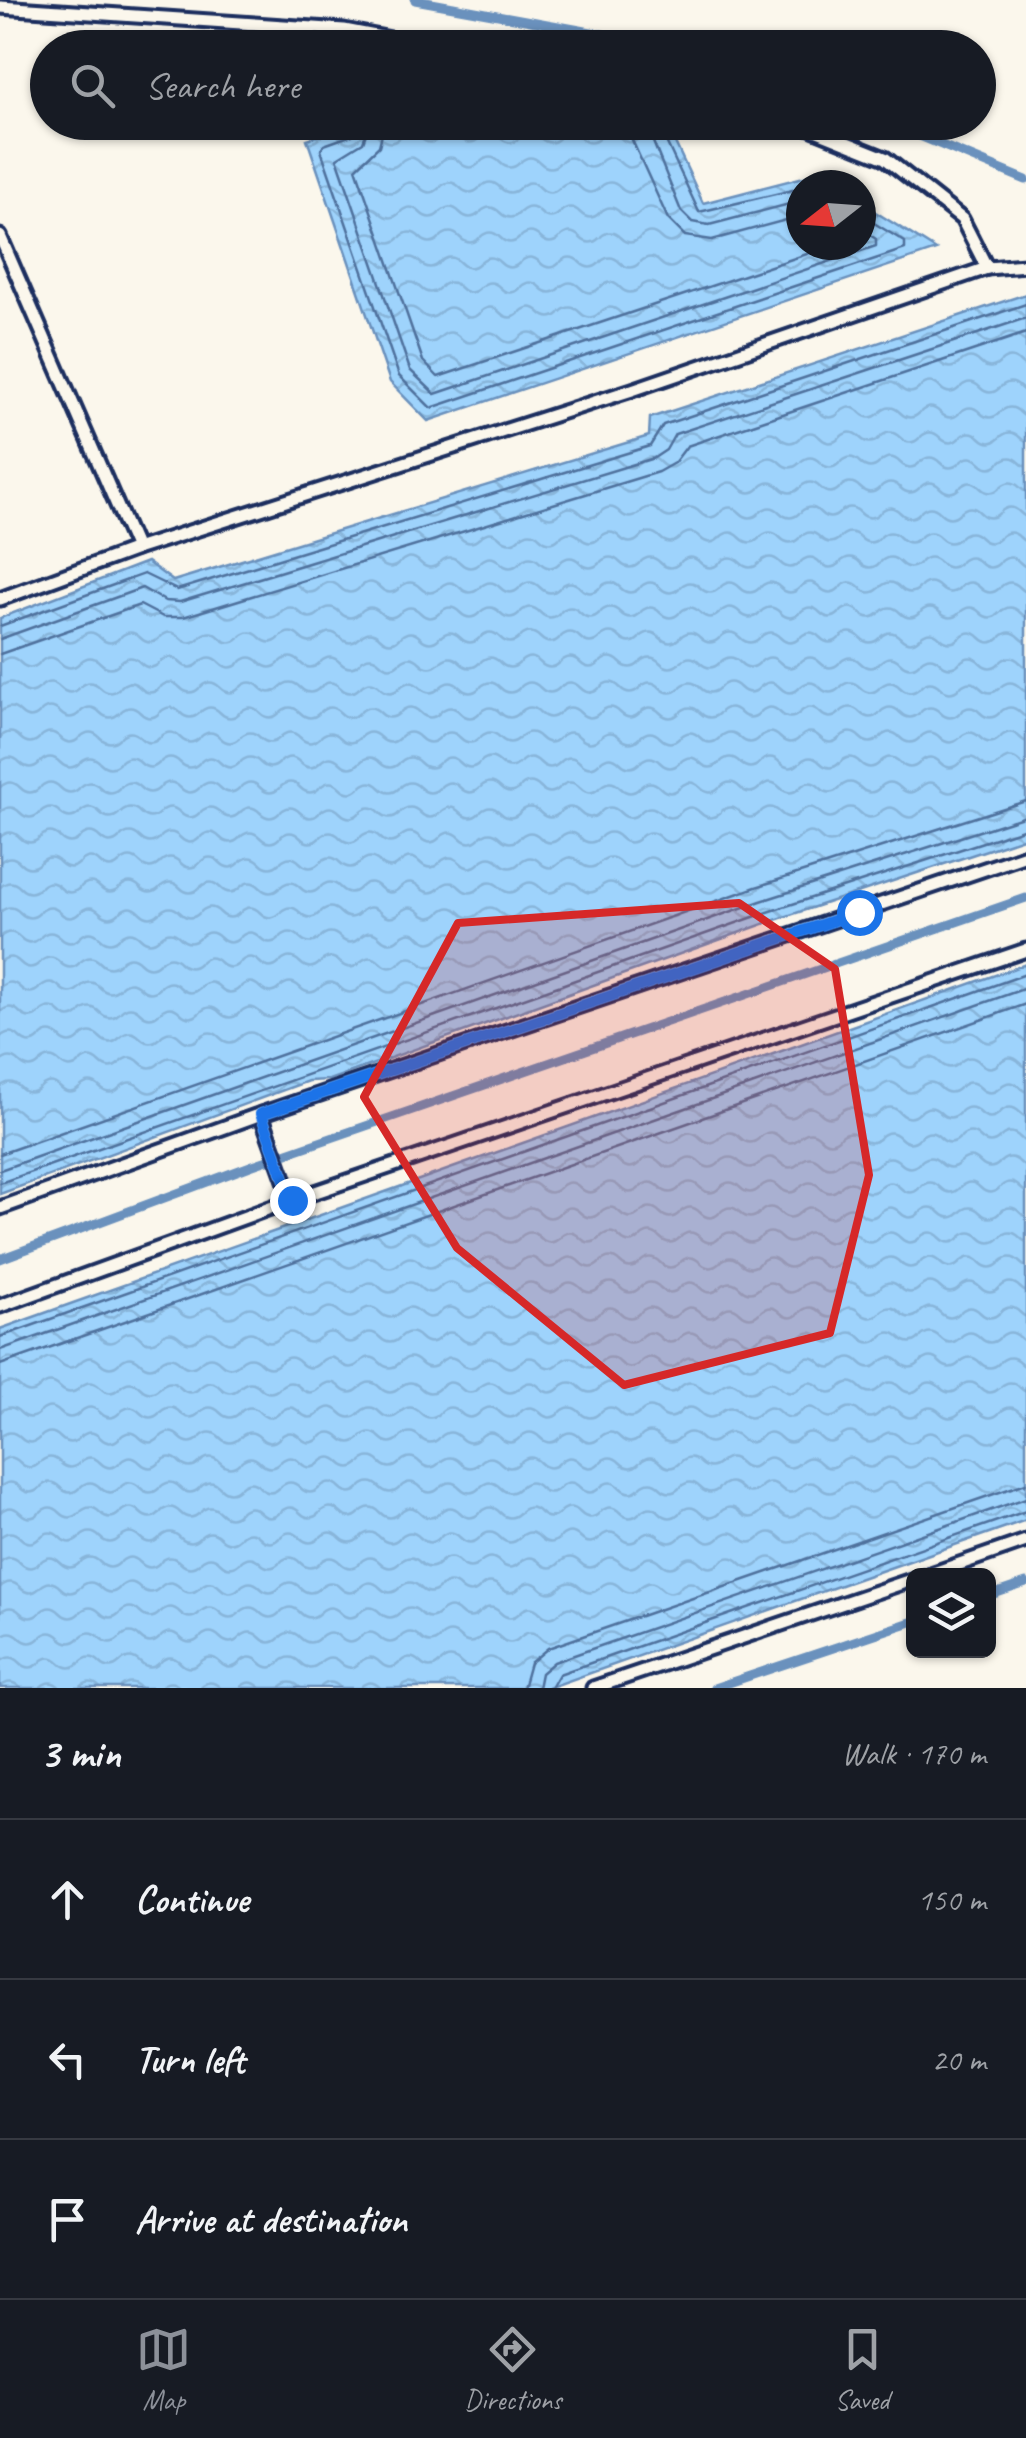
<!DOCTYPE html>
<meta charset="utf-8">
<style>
:root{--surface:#171b24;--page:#242831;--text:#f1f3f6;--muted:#9ea1a6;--line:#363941;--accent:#8c9099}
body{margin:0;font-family:Caveat,sans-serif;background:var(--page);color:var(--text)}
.controls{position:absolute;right:30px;bottom:30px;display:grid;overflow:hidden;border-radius:15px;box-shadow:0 2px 8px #0004}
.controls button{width:90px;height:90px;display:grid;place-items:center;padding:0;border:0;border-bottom:2px solid var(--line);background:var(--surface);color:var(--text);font:50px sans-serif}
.compass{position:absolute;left:786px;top:170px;width:90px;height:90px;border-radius:50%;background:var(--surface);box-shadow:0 2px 8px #0004;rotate:253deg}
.stop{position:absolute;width:30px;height:30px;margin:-22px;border:8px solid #1a73e8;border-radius:50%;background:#fff}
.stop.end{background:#1a73e8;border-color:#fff;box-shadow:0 2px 10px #0008}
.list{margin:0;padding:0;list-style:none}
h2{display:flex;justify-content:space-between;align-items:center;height:130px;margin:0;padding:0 40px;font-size:42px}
h2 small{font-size:32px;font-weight:400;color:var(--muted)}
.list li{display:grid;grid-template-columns:65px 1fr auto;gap:30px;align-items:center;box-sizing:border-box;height:160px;padding:0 40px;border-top:2px solid var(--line)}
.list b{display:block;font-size:38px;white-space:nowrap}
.list em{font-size:32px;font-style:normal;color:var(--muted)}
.icon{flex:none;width:55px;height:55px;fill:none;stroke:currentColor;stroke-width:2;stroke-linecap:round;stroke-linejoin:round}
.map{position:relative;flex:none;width:1026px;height:1688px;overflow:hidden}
.search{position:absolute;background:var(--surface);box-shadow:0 2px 8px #0004;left:30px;right:30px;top:30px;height:110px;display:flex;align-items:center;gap:25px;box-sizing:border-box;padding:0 35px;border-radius:55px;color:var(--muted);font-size:38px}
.sheet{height:610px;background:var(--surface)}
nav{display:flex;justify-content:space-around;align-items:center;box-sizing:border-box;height:140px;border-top:2px solid var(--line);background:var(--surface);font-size:28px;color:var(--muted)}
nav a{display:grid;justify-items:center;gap:5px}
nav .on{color:var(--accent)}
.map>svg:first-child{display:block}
</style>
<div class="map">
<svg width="1026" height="1688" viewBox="0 0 1026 1688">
<defs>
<pattern id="water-waves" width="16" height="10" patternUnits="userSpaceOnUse" patternTransform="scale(2.5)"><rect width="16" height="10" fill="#9ed3fc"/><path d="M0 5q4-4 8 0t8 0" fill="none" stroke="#88b5da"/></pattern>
</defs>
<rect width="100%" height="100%" fill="#fbf7ec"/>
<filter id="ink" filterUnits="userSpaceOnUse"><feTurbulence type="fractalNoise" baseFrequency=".01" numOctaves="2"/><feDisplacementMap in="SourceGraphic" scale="20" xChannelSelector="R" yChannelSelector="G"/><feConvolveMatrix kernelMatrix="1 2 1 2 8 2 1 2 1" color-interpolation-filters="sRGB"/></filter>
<g filter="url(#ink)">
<!-- water -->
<g fill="url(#water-waves)" stroke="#6a91bd" stroke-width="2.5">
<polygon points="362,122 666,123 703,203 815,174 833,185 801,185 801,245 861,245 861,203 936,250 428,421 390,382 307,139"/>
<polygon points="1026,294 1026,837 769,922 329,1080 308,1081 0,1194 0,618 147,562 173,581 649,436 650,418"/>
<polygon points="1026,964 1026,1520 548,1688 0,1688 0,1329"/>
</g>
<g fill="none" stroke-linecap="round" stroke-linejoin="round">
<!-- shore -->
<g stroke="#4f719d" stroke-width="2.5">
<polyline points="357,122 352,135 324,145 321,150 399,376 431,408 905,249 905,242 861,215"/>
<polyline points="370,122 363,142 337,158 410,370 435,394 876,246 876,239 861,229"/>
<polyline points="385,122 379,146 356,168 423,361 438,377 834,245"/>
<polyline points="630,122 632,140 668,219 685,236 712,240 801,216"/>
<polyline points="645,122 681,211 692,222 709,225 801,201"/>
<polyline points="657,122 699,212 801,188"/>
<polyline points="0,626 144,574 177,590 650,446 663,425 1026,304"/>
<polyline points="0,639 142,588 165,601 180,602 654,458 666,450 675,434 1026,318"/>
<polyline points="0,654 140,605 163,617 183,617 658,472 674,463 687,446 1026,333"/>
<polyline points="0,1154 756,887 1026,801"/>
<polyline points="0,1170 761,901 1026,816"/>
<polyline points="0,1183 765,913 1026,828"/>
<polyline points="0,1337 1026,974"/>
<polyline points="0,1350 1026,988"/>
<polyline points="0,1365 1026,1004"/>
<polyline points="523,1688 530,1663 548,1648 1026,1483"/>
<polyline points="538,1688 541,1673 554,1662 1026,1498"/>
<polyline points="551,1688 559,1674 1026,1511"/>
</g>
<!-- stream -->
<g stroke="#6a91bd" stroke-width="9">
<polyline points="415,0 679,48"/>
<polyline points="886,122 1026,180"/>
<polyline points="0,1259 253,1165 1026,898"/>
<polyline points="988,1596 1026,1583"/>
<polyline points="714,1688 914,1621"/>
</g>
<defs>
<g id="service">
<polyline points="0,7 344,30 438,48"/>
<polyline points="0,236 136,549"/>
<polyline points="987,268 1026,265"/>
<polyline points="0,599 136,549 632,390 987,268 962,219 885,158 795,122"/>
<polyline points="261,1114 292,1200"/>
<polyline points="0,1208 261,1114 1026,855"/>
<polyline points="0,1306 292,1200 1026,950"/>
<polyline points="925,1576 1026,1541"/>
<polyline points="593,1688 914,1579"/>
</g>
</defs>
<!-- service casing -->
<use href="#service" stroke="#1b2f5e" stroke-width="19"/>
<!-- service -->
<use href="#service" stroke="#fbf7ec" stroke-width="11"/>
</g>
</g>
<g fill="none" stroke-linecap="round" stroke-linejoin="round" filter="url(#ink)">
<!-- route -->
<polyline stroke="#1a73e8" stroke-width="12" points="292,1200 261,1114 859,912"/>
</g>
<!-- marked area -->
<path fill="#d62828" fill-opacity="0.2" stroke="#d62828" stroke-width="8" stroke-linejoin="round" d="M 739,903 L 835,969 L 869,1175 L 830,1333 L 624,1385 L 457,1248 L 364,1097 L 458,923 Z"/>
</svg>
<div class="controls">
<button><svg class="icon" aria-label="layers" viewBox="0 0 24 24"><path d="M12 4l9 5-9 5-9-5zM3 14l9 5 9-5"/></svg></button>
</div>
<svg class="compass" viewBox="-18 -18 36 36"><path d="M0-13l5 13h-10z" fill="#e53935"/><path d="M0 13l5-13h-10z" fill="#9ea1a6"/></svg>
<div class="stop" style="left:859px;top:912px"></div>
<div class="stop end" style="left:292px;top:1200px"></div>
<div class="search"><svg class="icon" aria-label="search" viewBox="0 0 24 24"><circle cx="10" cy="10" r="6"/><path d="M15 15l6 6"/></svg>Search here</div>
</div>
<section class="sheet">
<h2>3 min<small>Walk · 170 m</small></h2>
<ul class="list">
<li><svg class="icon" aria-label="ahead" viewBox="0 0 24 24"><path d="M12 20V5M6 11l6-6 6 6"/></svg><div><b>Continue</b></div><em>150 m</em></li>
<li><svg class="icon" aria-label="left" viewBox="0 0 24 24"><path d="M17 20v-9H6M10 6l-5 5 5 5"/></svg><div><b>Turn left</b></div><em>20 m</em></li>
<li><svg class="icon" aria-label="arrive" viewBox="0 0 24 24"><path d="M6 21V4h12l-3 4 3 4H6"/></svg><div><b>Arrive at destination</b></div></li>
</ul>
</section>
<nav>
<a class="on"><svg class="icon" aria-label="map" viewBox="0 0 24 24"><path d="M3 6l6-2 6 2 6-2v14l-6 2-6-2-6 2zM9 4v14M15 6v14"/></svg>Map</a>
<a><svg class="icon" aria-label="directions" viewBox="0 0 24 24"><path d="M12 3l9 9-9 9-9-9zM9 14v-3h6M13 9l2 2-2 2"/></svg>Directions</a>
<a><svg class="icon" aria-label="saved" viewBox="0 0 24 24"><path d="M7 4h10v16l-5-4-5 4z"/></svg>Saved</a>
</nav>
